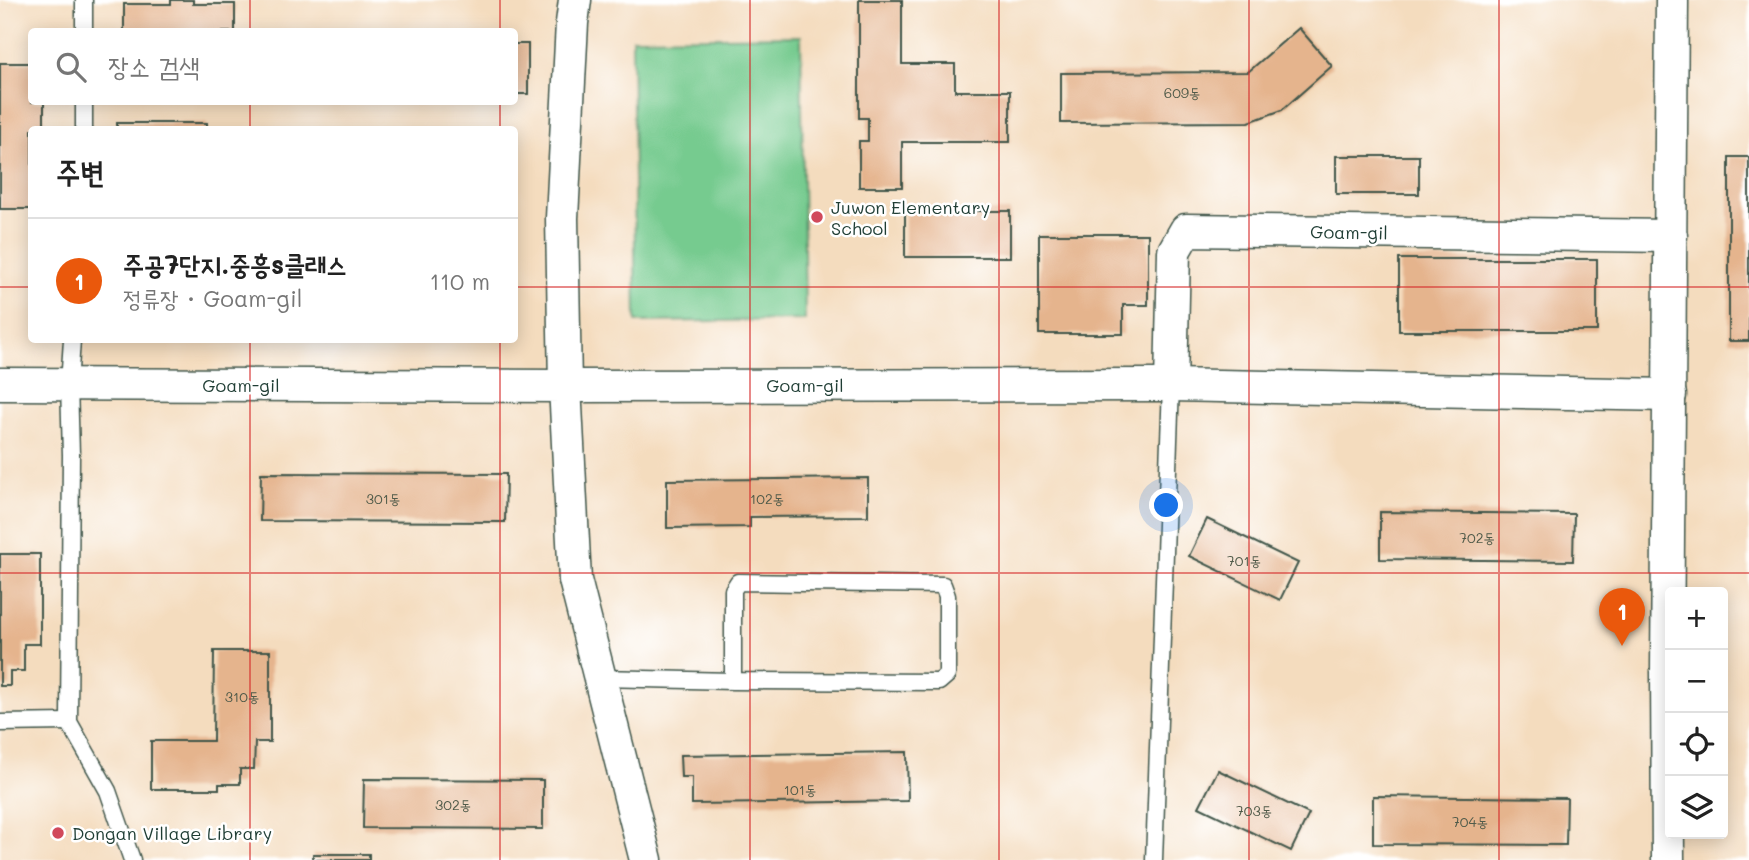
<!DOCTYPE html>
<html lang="ko">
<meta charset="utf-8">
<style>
:root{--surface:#fff;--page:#f2f2f2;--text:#222;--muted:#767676;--line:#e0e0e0;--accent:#ea580c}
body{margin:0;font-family:Mali,"Poor Story",sans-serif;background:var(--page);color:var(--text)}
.controls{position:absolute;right:21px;bottom:21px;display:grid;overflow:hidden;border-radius:7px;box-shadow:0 4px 18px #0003}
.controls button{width:63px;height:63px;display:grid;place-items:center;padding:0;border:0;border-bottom:2px solid var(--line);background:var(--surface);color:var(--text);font:35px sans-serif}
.you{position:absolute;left:1167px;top:506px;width:24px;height:24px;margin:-18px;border:5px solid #fff;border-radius:50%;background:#1a73e8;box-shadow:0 0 0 10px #1a73e833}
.badge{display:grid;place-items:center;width:46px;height:46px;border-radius:50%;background:var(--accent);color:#fff;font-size:23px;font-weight:700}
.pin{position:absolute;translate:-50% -58px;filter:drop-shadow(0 2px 4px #0008)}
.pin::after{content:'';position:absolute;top:37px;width:24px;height:21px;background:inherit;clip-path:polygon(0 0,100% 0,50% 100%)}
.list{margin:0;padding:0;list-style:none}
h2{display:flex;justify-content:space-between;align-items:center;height:91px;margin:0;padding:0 28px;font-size:30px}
h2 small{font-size:23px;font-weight:400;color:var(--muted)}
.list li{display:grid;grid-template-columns:46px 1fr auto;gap:21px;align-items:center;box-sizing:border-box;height:126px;padding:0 28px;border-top:2px solid var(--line)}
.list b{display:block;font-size:26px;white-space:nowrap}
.list p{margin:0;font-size:23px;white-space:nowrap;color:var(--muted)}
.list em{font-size:23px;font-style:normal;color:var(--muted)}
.icon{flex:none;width:38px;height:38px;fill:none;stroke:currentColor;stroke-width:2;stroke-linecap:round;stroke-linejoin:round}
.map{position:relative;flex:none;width:1749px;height:860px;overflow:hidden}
.search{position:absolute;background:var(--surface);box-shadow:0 4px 18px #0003;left:28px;top:28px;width:490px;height:77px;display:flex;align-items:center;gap:18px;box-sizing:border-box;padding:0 24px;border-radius:7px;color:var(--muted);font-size:26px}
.panel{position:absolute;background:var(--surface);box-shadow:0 4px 18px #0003;left:28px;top:126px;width:490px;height:217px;border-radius:7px}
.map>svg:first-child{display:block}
</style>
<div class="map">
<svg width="1749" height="860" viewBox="0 0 1749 860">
<rect width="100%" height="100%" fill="#fff"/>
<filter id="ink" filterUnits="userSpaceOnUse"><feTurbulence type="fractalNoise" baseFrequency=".0143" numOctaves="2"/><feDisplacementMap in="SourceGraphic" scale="14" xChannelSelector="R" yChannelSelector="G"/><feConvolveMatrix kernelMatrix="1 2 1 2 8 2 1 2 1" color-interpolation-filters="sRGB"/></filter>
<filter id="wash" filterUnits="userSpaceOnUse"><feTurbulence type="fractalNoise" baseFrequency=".00686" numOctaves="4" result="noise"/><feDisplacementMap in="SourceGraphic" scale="28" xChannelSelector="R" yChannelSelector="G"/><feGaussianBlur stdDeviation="1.57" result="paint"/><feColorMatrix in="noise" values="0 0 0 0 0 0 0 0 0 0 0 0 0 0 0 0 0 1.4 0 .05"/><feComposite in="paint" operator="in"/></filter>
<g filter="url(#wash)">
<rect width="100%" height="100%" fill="#f4dcbe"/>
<!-- green -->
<polygon fill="#76cb8f" stroke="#4a8462" stroke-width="2" points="801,36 805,320 636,322 632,38"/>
<g id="blocks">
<!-- building -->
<g fill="#e5b48d">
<polygon points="171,0 193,0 193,4 235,4 235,32 124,32 124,4 171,4"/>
<polygon points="859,0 902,0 902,64 955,64 955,91 1010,91 1010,142 902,142 902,187 859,187 859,141 868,141 868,118 859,118"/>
<polygon points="1299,28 1332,66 1282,110 1249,122 1061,123 1061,73 1248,72"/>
<rect x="514" y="44" width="14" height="50"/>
<polygon points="0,63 32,63 32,102 44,102 44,130 32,130 32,209 0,209"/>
<rect x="117" y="123" width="90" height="7"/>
<rect x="1336" y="156" width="83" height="38"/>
<rect x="1729" y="157" width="20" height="184"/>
<rect x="905" y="211" width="105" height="46"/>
<polygon points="1039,234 1148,234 1148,305 1123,305 1123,334 1039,334"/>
<rect x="1399" y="259" width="198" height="72"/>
<polygon points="261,473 506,474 505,522 260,521"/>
<polygon points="868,478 868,516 750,517 750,527 667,528 667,480"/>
<polygon points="1380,512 1574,514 1573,561 1380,559"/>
<polygon points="1207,519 1298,563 1280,600 1189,556"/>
<polygon points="0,554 40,554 40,644 24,644 24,671 10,671 10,686 0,686"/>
<polygon points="214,651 270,651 270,742 255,742 254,769 240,769 240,784 219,784 219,789 151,789 151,741 213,741"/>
<polygon points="907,752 908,801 692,804 692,777 681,777 680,755"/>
<polygon points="1218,770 1309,814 1291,851 1199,807"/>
<polygon points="364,779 543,780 543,829 363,828"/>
<polygon points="1373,796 1567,798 1566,845 1373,844"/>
<rect x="313" y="854" width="56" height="6"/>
</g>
</g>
</g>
<g filter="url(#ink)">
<use href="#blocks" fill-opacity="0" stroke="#3f5549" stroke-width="2"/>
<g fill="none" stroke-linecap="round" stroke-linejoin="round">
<defs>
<g id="lane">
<polyline points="84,0 84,32"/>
<polyline points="84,102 84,130"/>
<polyline points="72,340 69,384 71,455 69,722 108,791 132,860"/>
<polyline points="599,678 733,681 939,682 947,675 947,596 943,585 738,582 733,590 733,681"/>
<polyline points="0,723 69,722"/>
<polyline points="1154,860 1171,385"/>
</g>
<g id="street">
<polyline points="575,0 572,23 562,218 565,386 1171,385 1670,395"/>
<polyline points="0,384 565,386 575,580 646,860"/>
<polyline points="1171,385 1174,251 1186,230 1671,236"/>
<polyline points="1668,860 1667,670 1672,0"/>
</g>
</defs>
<!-- lane casing -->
<use href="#lane" stroke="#3f5549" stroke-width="19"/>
<!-- street casing -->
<use href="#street" stroke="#3f5549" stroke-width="35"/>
<!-- lane -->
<use href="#lane" stroke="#fff" stroke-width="16"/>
<!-- street -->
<use href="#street" stroke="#fff" stroke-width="32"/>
</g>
</g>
<!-- grid -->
<path fill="none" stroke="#d62828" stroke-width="2" stroke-opacity="0.55" d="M 250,0 L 250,32M 500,0 L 500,32M 750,0 L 750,860M 999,0 L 999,860M 1249,0 L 1249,860M 1499,0 L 1499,860M 250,102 L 250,130M 500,102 L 500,130M 0,287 L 32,287M 514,287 L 1749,287M 250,340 L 250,860M 500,340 L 500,860M 0,573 L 1749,573"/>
<!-- markers -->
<g fill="#d1495b" stroke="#fff" stroke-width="2.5">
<circle cx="817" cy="217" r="7"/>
<circle cx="58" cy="833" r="7"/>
</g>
<g text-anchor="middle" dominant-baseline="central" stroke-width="5" stroke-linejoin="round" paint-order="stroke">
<!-- number labels -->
<g font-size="14" fill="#505b4a">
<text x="1182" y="92">609동</text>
<text x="383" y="498">301동</text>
<text x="767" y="498">102동</text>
<text x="1477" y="537">702동</text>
<text x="1244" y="560">701동</text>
<text x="242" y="696">310동</text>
<text x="800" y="789">101동</text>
<text x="453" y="804">302동</text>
<text x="1254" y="810">703동</text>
<text x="1470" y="821">704동</text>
</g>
<!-- poi labels -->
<g font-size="18" fill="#1f3d34" stroke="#fff" text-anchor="start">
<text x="831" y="207">Juwon Elementary<tspan x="831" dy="21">School</tspan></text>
<text x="72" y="833">Dongan Village Library</text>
</g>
<!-- street labels -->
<g font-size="18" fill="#1f3d34" stroke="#fff">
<text transform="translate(1349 232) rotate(1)">Goam-gil</text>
<text x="241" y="385">Goam-gil</text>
<text x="805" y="385">Goam-gil</text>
</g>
</g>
</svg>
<div class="controls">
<button>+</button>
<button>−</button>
<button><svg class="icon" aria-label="locate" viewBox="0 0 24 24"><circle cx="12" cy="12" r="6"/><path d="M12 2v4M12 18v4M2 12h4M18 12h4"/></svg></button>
<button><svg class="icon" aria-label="layers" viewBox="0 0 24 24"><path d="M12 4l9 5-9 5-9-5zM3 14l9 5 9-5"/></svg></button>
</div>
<div class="you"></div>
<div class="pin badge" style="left:1622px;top:646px">1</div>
<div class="search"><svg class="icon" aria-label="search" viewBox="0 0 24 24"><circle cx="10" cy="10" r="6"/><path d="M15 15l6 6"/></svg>장소 검색</div>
<section class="panel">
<h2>주변<small></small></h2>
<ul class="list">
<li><span class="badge">1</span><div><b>주공7단지.중흥s클래스</b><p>정류장 · Goam-gil</p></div><em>110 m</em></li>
</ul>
</section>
</div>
